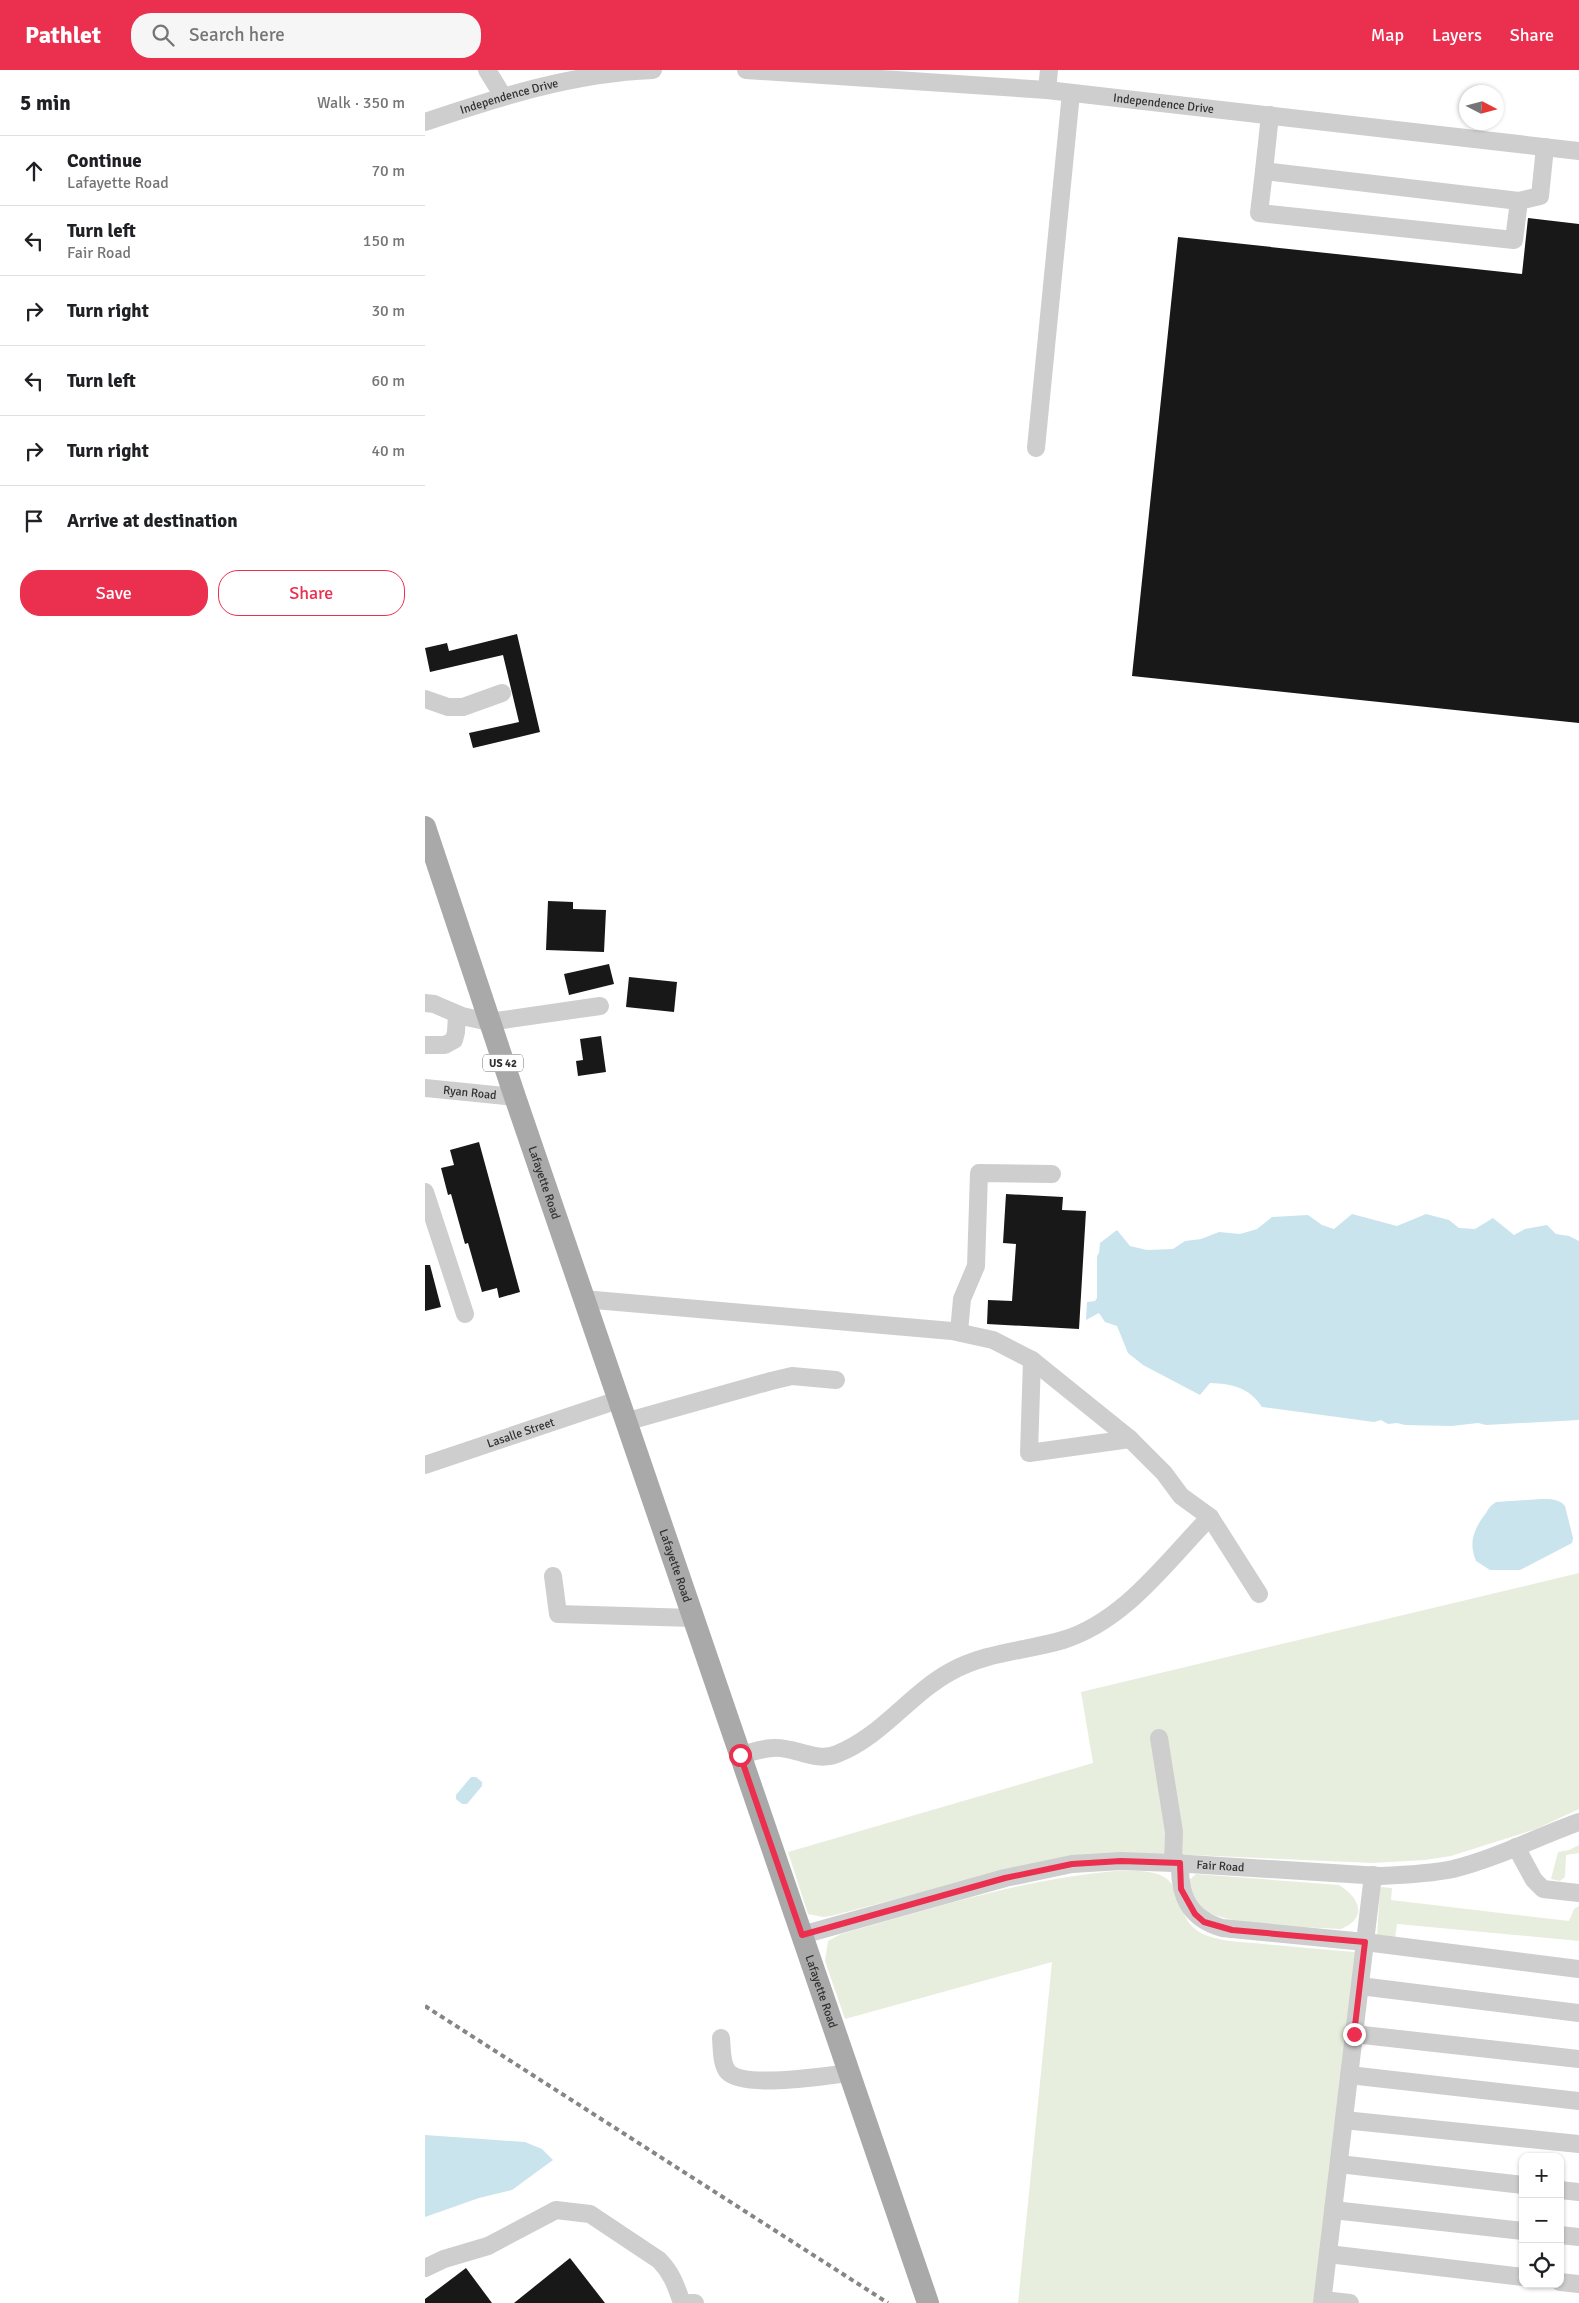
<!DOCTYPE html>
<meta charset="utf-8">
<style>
:root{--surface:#fff;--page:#f6f6f6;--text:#202124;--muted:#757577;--line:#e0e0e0;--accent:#eb2f4f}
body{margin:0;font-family:Signika,sans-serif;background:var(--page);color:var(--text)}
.controls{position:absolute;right:15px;bottom:15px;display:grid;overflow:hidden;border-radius:10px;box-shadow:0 1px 4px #0004}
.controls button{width:45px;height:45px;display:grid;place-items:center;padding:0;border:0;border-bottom:1px solid var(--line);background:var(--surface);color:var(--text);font:25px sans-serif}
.compass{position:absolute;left:1034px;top:15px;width:45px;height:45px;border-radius:50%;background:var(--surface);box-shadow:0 1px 4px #0004;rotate:96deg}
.stop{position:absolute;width:15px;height:15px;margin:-11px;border:4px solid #eb2f4f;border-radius:50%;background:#fff}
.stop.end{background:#eb2f4f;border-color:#fff;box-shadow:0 1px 5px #0008}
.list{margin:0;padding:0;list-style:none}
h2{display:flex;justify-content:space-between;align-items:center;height:65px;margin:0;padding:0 20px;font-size:21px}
h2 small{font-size:16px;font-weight:400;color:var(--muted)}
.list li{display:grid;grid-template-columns:32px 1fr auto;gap:15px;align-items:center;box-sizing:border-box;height:70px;padding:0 20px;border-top:1px solid var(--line)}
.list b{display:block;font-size:19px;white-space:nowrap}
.list p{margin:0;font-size:16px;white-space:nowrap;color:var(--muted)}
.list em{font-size:16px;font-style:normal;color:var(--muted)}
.actions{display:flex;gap:10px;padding:15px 20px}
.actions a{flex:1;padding:11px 0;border:1px solid var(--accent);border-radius:20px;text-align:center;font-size:18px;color:var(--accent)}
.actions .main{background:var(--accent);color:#fff}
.icon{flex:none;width:28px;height:28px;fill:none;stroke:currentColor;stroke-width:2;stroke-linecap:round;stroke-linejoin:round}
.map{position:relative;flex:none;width:1154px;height:2233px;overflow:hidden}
header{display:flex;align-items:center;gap:30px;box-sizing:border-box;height:70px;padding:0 25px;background:var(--accent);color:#fff}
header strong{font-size:24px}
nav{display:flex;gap:28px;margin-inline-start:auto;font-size:18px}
.search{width:350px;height:45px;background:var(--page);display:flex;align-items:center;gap:12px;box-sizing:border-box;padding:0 18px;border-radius:20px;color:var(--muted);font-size:19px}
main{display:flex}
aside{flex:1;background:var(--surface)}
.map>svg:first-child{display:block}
</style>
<header>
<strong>Pathlet</strong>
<div class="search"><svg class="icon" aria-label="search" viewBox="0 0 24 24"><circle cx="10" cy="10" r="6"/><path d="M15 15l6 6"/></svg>Search here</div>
<nav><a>Map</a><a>Layers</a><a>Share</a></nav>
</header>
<main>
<aside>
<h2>5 min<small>Walk · 350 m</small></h2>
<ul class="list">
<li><svg class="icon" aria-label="ahead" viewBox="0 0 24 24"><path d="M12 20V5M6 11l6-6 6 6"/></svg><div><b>Continue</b><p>Lafayette Road</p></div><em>70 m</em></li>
<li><svg class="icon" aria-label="left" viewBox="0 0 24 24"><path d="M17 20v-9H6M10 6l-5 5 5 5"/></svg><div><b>Turn left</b><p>Fair Road</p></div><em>150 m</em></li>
<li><svg class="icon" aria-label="right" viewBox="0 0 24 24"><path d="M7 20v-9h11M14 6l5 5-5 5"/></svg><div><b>Turn right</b></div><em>30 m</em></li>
<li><svg class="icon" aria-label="left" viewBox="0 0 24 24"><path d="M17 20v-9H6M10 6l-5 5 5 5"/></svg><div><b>Turn left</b></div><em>60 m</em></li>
<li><svg class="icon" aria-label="right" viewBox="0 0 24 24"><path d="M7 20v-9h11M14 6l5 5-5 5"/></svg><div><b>Turn right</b></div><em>40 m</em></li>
<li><svg class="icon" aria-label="arrive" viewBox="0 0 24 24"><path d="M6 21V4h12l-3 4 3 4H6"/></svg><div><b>Arrive at destination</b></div></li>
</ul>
<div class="actions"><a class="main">Save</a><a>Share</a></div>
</aside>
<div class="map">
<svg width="1154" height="2233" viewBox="0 0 1154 2233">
<rect width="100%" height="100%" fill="#fff"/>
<!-- green -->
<g fill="#e8eede">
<polygon points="1154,1503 1154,1739 1111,1759 1026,1786 1000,1790 947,1793 767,1785 653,1785 614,1792 406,1846 398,1847 383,1844 363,1782 668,1693 656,1622"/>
<polygon points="1154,1775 1154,1783 1141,1785 1140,1807 1135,1811 1126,1809 1133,1782 1144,1780"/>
<path d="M 690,1801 C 706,1801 729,1799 742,1809 C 759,1823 751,1855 783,1866 C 800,1872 821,1872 839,1874 C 870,1877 900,1880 930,1882 L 890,2233 L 593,2233 L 627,1892 L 420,1949 L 400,1891 L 403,1871 L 416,1864 C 506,1839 597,1809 690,1801 Z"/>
<path d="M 771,1804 L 914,1815 C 934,1827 944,1848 916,1859 C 887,1857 791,1856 773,1836 C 768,1830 765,1818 763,1811 Z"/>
<polygon points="955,1817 967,1818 966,1830 1144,1851 1149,1839 1154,1836 1154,1871 972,1854 970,1869 952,1867"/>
</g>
<!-- water -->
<g fill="#cae4ee">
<path d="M 927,1144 L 972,1156 L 1001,1144 L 1024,1150 L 1034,1158 L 1050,1159 L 1068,1148 L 1089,1165 L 1100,1159 L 1122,1155 L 1131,1164 L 1144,1166 L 1154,1171 L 1154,1350 L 1061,1355 L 1053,1353 L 1027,1356 L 980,1355 L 972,1353 L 963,1354 L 956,1350 L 949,1352 L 837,1337 C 824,1317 807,1314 785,1313 L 775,1325 L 718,1295 L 703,1283 L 692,1256 L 680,1252 L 674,1243 L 661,1250 L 662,1232 L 670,1231 L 672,1228 L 672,1186 L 674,1183 L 675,1173 L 692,1160 L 705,1176 L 722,1180 L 748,1179 L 760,1171 L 776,1169 L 794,1162 L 815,1164 L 832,1159 L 847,1147 L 883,1145 L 897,1155 L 909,1159 Z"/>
<path d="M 1116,1429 C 1125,1429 1135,1429 1140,1436 L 1148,1468 L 1147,1473 L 1095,1500 L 1065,1500 L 1051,1491 C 1043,1472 1049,1459 1061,1443 C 1064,1438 1066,1435 1071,1432 Z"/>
<polygon points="46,1707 51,1707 57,1712 57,1716 42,1734 37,1734 31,1729 31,1725"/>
<polygon points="0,2065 100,2072 117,2079 128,2090 87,2120 54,2128 0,2147"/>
</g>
<!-- building -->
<g fill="#181818">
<polygon points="1103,148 1154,154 1154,653 707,606 753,167 1097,204"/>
<polygon points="92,564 115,662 48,678 44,663 94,652 78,585 5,602 0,578 22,573 24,581"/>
<polygon points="123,831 148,832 148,839 181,840 179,882 121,880"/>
<polygon points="184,894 189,914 144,925 139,904"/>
<polygon points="204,907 252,912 249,942 201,937"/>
<polygon points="176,966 181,1002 153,1006 151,991 158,990 155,969"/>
<polygon points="54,1072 95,1222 74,1228 72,1218 57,1222 43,1173 40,1174 26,1124 23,1125 16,1098 29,1095 25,1080"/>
<polygon points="581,1124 638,1127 637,1140 661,1141 654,1259 562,1254 563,1230 587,1231 591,1174 578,1173"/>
<polygon points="0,1195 5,1195 16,1237 0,1241"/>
<polygon points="145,2188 180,2233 89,2233"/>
<polygon points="41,2198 67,2233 0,2233 0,2229"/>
</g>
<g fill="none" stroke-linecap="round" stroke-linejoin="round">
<!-- minor -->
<g stroke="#cecece" stroke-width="18">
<polyline points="62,0 78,26"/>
<path id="s1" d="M 321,0 L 622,20 L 1154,81"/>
<polyline points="622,20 624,0"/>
<path id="s2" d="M 0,52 C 74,27 149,3 228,0"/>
<polyline points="839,101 845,45"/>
<polyline points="1094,131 1089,170 834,143 839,101 1094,131 1115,126 1120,77"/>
<polyline points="611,378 646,23"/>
<polyline points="0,629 23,637 38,637 77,623"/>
<polyline points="0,933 9,934 37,946 64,952 175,936"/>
<polyline points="0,975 20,975 29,970 31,962 32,945"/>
<path id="s3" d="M 0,1018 L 90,1027"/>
<polyline points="0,1122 40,1244"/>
<polyline points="158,1229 527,1261 568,1270 607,1290 705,1369 739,1403 756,1426 785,1447 834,1524"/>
<polyline points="534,1262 537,1229 551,1196 554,1103 627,1104"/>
<polyline points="607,1290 604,1383 705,1369"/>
<polyline points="200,1352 346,1311 367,1306 411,1310"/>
<path id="s4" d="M 0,1395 L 193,1330"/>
<polyline points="128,1506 133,1544 268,1548"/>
<polyline points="734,1668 749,1762 748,1793"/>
<path d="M 315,1685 C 326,1683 337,1678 348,1678 C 369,1676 390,1693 412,1684 C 456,1667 485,1624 525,1602 C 560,1582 601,1581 638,1570 C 700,1551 742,1491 785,1447"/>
<polyline points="1091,1777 1109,1810 1118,1819 1154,1823"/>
<path d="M 755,1793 C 754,1826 764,1848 797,1858 L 940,1872 L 1154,1899"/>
<path id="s5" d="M 377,1865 L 580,1808 L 647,1794 L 696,1791 L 748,1793 L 955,1806 C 979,1805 1004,1804 1028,1799 C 1072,1788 1112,1767 1154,1752"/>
<polyline points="935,1916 1154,1943"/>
<polyline points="929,1964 1154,1989"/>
<path d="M 296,1968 C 297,1978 296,1994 303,2002 C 320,2019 400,2006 424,2003"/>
<polyline points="924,2005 1154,2031"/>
<polyline points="919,2050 1154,2074"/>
<polyline points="914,2094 1098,2115"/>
<polyline points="1135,2120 1154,2122"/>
<polyline points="908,2140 1098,2161"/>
<polyline points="1135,2165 1154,2167"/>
<polyline points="903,2184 1098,2207"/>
<path d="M 0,2198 L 19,2189 L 63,2176 L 131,2140 L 165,2144 L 234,2190 C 247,2203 251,2216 257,2233 L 270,2233"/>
<polyline points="1135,2212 1154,2214"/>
<polyline points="898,2230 925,2233"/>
<polyline points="897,2233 948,1805"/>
</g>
<!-- major -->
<path stroke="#a9a9a9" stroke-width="22" id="s6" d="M 0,757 L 90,1027 L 503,2233"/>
<!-- rail -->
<polyline stroke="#868686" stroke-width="4" stroke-dasharray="5 4" stroke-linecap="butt" points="0,1936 463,2233"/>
</g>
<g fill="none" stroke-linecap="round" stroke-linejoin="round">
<!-- route -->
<polyline stroke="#eb2f4f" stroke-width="6" points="315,1685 377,1865 580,1808 647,1794 696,1791 755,1793 756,1819 770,1844 779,1852 807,1860 940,1872 929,1964"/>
</g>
<g text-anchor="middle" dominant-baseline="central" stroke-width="5" stroke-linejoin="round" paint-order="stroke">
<!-- shield labels -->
<rect fill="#fff" stroke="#6f6f6f" stroke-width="1" x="58" y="984.5" width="40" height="17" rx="4"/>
<g font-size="11" font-weight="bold" fill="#313131">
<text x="78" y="993">US 42</text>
</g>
<!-- street labels -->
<g font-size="12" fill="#313131" stroke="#fff">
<text stroke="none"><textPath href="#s2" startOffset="88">Independence Drive</textPath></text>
<text stroke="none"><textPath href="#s1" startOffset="419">Independence Drive</textPath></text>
<text stroke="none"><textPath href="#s3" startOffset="45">Ryan Road</textPath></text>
<text stroke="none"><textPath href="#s6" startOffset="375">Lafayette Road</textPath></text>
<text stroke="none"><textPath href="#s4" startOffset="101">Lasalle Street</textPath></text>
<text stroke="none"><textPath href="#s6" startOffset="780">Lafayette Road</textPath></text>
<text stroke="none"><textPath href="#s5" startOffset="428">Fair Road</textPath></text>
<text stroke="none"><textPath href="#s6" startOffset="1230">Lafayette Road</textPath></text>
</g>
</g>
</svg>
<div class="controls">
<button>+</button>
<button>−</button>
<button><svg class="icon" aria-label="locate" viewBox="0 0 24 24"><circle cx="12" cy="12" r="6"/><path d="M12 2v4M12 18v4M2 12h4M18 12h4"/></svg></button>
</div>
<svg class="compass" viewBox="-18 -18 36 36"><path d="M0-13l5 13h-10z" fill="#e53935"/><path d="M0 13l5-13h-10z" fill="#757577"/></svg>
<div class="stop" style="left:315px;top:1685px"></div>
<div class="stop end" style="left:929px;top:1964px"></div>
</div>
</main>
